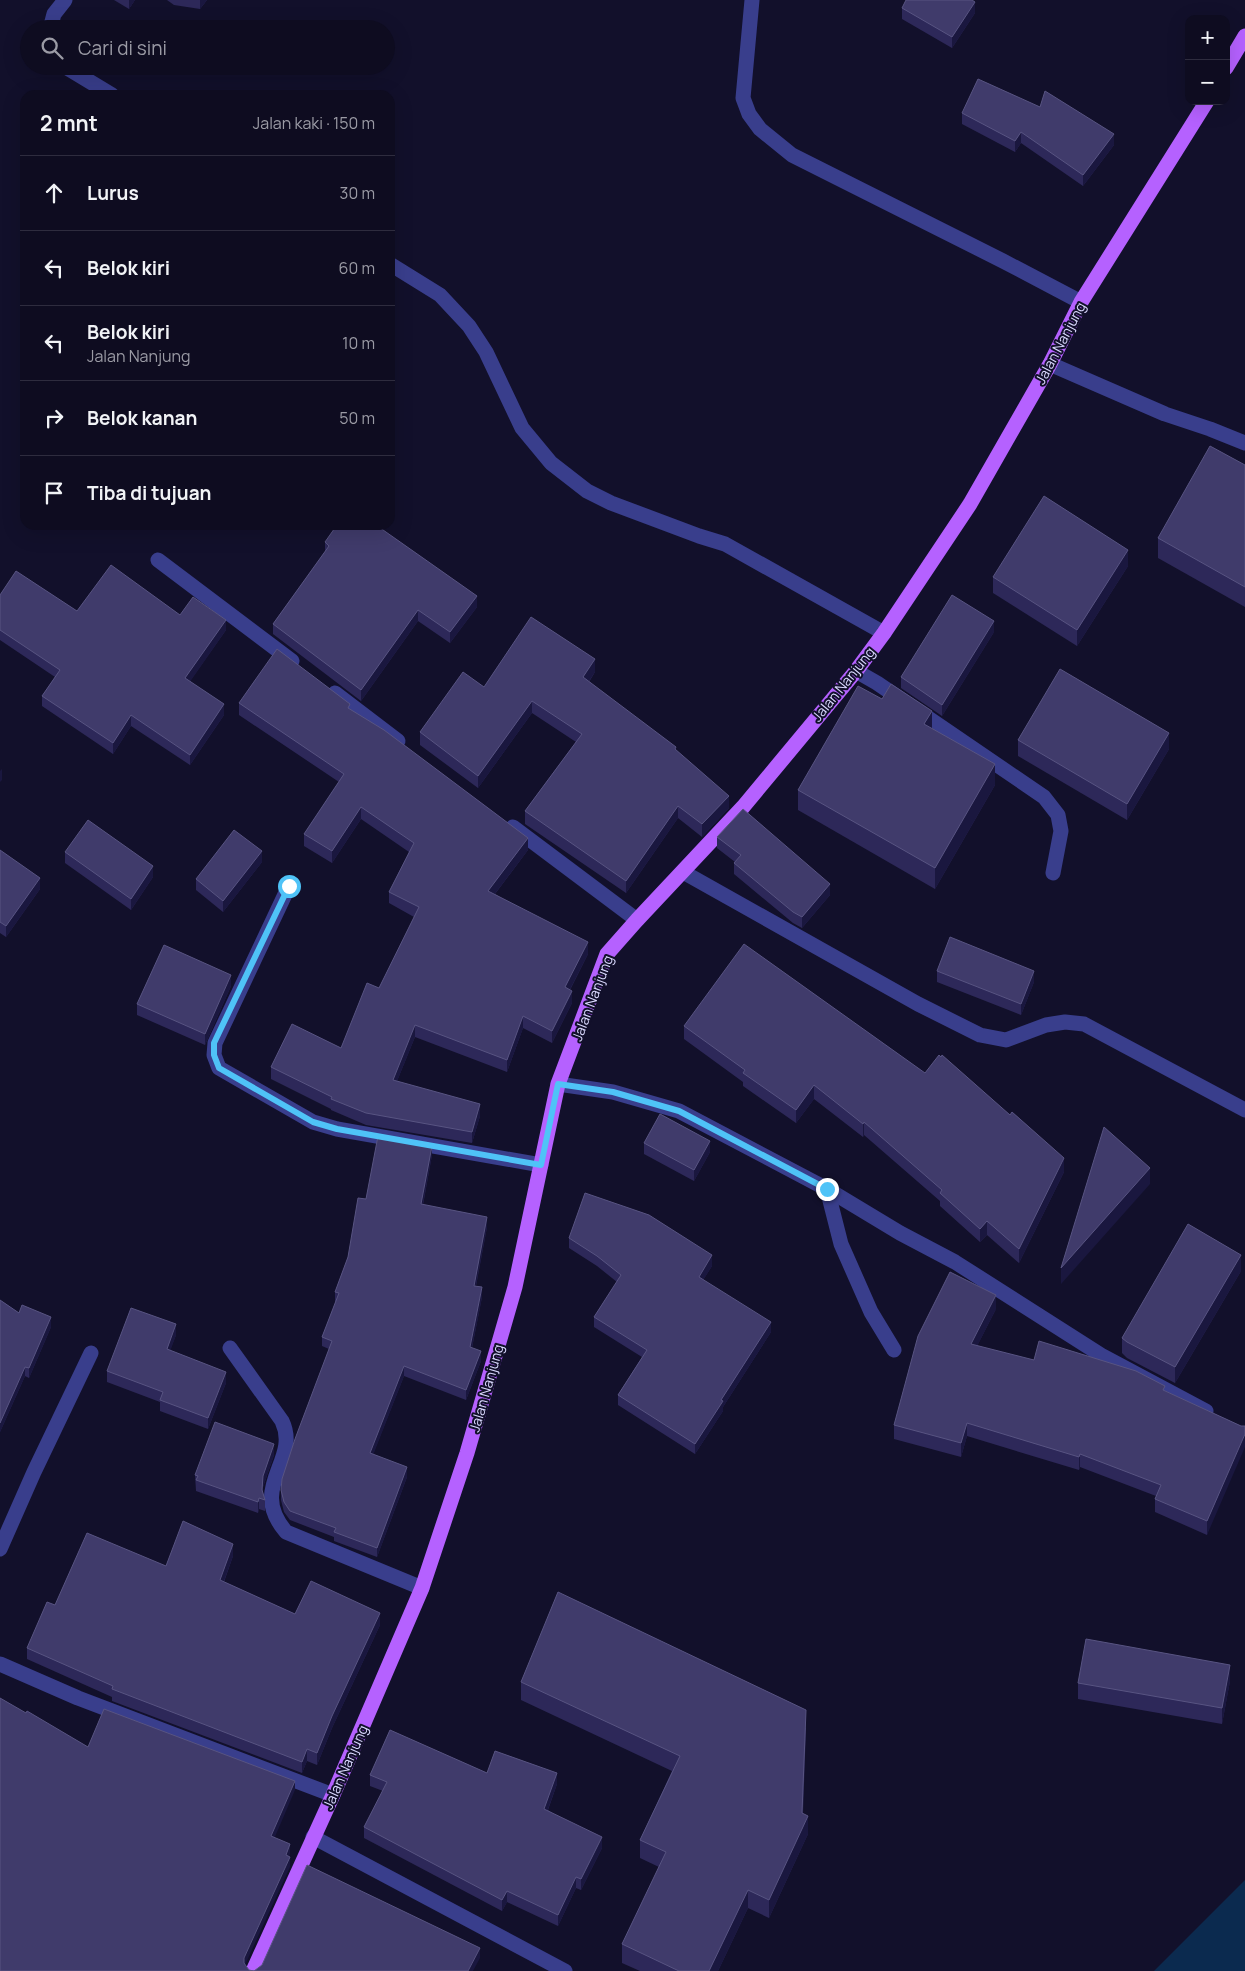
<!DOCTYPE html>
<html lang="id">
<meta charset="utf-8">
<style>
:root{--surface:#0e0c20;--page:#1c1a2d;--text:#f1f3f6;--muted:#9b9ba5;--line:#2e2c3e}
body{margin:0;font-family:Manrope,sans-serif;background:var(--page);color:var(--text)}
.controls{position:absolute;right:15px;top:15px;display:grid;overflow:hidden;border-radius:10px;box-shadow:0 5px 20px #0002}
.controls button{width:45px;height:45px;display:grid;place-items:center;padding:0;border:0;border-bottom:1px solid var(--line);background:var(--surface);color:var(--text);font:25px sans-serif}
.stop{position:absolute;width:15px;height:15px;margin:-11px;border:4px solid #4fc3f7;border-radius:50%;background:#fff}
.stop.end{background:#4fc3f7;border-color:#fff;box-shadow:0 1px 5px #0008}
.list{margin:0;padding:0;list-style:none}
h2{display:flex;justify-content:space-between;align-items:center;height:65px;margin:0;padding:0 20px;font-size:21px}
h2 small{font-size:16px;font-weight:400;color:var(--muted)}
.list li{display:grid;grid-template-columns:32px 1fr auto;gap:15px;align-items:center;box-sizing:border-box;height:75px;padding:0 20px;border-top:1px solid var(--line)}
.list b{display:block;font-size:19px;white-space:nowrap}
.list p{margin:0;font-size:16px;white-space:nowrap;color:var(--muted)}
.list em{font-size:16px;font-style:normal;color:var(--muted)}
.icon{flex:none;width:28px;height:28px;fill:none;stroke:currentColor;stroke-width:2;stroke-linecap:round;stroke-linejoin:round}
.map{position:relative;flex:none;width:1245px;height:1971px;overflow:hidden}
.search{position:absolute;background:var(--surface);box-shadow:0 5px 20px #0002;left:20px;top:20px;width:375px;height:55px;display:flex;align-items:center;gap:12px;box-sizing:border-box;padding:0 18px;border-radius:28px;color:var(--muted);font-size:19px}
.panel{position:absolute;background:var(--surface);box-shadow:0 5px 20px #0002;left:20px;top:90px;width:375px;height:440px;border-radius:15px}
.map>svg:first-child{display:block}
</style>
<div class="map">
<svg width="1245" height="1971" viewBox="0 0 1245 1971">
<rect width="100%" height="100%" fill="#12102b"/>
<!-- water -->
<polygon fill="#0b2a4f" points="1245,1880 1245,1971 1154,1971"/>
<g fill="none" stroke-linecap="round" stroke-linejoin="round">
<!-- minor -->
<g stroke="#393e8c" stroke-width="15">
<polyline points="752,0 743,98 749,114 760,129 792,155 1003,261 1081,302"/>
<polyline points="50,29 54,14 65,0"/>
<polyline points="64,66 112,95"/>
<polyline points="390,264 440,295 469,326 486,352 522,428 551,463 587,491 611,503 699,536 725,544 884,633"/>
<polyline points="1050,364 1165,414 1210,429 1245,443"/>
<polyline points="158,560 292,661"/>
<polyline points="856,671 877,683 1044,797 1058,815 1061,831 1053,873"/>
<polyline points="335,693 398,741"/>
<polyline points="513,827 637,920"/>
<polyline points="683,872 918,1004 980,1035 1006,1040 1046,1025 1065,1022 1084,1024 1245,1110"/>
<polyline points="289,886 215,1043 214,1055 219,1068 313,1122 337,1129 541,1165"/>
<polyline points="558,1084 613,1092 679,1111 827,1189 900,1233 955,1262 1101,1355 1206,1411"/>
<polyline points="827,1189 841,1244 871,1312 894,1350"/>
<path d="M 230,1348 L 282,1421 C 301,1461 247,1486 286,1532 L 422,1588"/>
<polyline points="0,1549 34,1472 91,1353"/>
<polyline points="0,1664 78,1698 333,1795"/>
<polyline points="313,1837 565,1971"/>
</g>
<!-- major -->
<g stroke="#b561ff" stroke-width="15">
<polyline points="1226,68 1245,36"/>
<polyline points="253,1971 333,1795 422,1588 467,1453 515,1287 558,1084 607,954 637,920 743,807 856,671 884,633 970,504 1050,364 1081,302 1207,101"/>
</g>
</g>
<!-- wall -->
<g fill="#2d2859">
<polygon points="114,0 135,0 129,9"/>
<polygon points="167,0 207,0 200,9 174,5"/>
<polygon points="902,8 975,13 952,48 902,19"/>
<polygon points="962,113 1114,145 1083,186 1021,143 1015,152 962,124"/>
<polygon points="1245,465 1245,607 1158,558 1158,538"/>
<polygon points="325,542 477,607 450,643 418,621 361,701 273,634 273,624 325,552"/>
<polygon points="1128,566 1077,646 993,593 993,577"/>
<polygon points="0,595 77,611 180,615 226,630 190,681 224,715 190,765 131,726 113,754 42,706 42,696 55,677 0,640"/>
<polygon points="994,632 942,716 901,688 901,677"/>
<polygon points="595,672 589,682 676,751 729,808 702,837 678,818 626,893 525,824 525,811 576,742 532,713 478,788 420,745 420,732 484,687"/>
<polygon points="239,703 350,710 528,850 495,894 588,954 570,990 572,1003 552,1043 523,1028 507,1072 415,1037 397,1081 480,1116 472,1143 366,1125 331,1110 331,1109 271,1079 271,1067 341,1048 379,988 414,917 389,903 389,892 409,852 361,819 332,863 304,846 304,834 339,782 239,715"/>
<polygon points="932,728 995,785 935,889 798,810 798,790"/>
<polygon points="1018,740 1169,749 1127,820 1018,756"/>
<polygon points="717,837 830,895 802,928 793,923 734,874 734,863 735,862 717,848"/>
<polygon points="0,850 40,889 6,937 0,933"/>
<polygon points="65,852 153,877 131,910 65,863"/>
<polygon points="262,862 223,912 196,890 196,879"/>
<polygon points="937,971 1034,982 1021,1015 937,982"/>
<polygon points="231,986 205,1045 137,1015 137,1004"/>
<polygon points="684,1026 1064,1172 1019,1263 987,1235 980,1242 940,1206 940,1201 864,1135 863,1137 814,1099 796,1123 743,1086 743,1082 684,1039"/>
<polygon points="644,1143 710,1152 694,1181 644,1154"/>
<polygon points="432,1155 423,1205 487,1227 476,1286 482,1297 472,1348 481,1361 466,1400 404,1376 373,1454 407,1477 377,1557 334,1541 334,1537 290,1520 284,1512 281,1500 281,1490 329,1349 322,1346 322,1337 336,1302 335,1301 335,1292 348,1257 366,1199"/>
<polygon points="569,1238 712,1266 703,1280 771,1332 723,1407 723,1411 695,1454 618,1405 618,1395 642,1357 594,1327 594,1317 617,1282 597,1266 569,1248"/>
<polygon points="1241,1271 1175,1383 1127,1358 1122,1353 1122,1338"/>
<polygon points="0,1300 19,1313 51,1327 29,1378 25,1376 0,1432"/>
<polygon points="996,1309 977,1346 1034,1360 1165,1391 1241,1426 1207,1535 1155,1512 1155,1499 1156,1496 1080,1467 1079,1470 967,1436 961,1457 894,1439 894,1425"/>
<polygon points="176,1335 170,1350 226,1383 208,1429 160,1411 160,1402 107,1382 107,1371"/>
<polygon points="274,1455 263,1487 263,1492 265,1500 265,1511 259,1509 258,1513 196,1491 195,1475"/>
<polygon points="233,1556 224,1582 295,1614 380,1625 332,1728 317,1765 307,1761 302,1773 112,1701 112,1697 27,1659 27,1648 55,1605 166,1566"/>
<polygon points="1230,1681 1222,1724 1078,1699 1078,1683"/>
<polygon points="521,1682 806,1728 803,1813 808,1834 769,1918 748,1908 718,1971 640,1971 622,1963 622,1944 659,1867 640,1858 640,1840 672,1771 521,1700"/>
<polygon points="487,1773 557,1784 548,1810 602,1848 581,1890 576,1888 558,1926 507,1902 502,1911 364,1838 364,1827 383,1791 370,1786 370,1775"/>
</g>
<!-- shaded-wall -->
<g fill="#1a173f">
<polygon points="129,0 135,0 129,9"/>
<polygon points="200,0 207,0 200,9"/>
<polygon points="975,2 975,13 952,48 952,37"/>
<polygon points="1021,132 1021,143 1015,152 1015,141"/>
<polygon points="1114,134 1114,145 1083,186 1083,175"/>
<polygon points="1128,550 1128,566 1077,646 1077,630"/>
<polygon points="477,596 477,607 450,643 450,632"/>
<polygon points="418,610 418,621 361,701 361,690"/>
<polygon points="226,620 226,630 185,689 185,678"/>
<polygon points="994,621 994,632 942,716 942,705"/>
<polygon points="595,659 595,672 583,690 583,677"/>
<polygon points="532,701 532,713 478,788 478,776"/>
<polygon points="224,704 224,715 190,765 190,755"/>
<polygon points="932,711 932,732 924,724"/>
<polygon points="131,715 131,726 113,754 113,743"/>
<polygon points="1169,733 1169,749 1127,820 1127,804"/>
<polygon points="995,764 995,785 935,889 935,868"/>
<polygon points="2,769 2,780 0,782 0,771"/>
<polygon points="729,796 729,808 702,837 702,824"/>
<polygon points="678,806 678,818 626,893 626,881"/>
<polygon points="361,807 361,819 332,863 332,851"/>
<polygon points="528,838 528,850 488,903 488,891"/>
<polygon points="262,851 262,862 223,912 223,901"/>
<polygon points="153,866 153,877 131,910 131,899"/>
<polygon points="40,878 40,889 6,937 6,926"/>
<polygon points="830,884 830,895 802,928 802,917"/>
<polygon points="588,942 588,954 565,999 565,987"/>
<polygon points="1034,971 1034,982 1021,1015 1021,1004"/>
<polygon points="231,975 231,986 205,1045 205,1034"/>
<polygon points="572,991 572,1003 552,1043 552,1031"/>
<polygon points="523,1016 523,1028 507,1072 507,1060"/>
<polygon points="415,1025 415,1037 393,1091 393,1080"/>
<polygon points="814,1085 814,1099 796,1123 796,1110"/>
<polygon points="480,1104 480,1116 472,1143 472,1132"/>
<polygon points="864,1122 864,1135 863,1137 863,1124"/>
<polygon points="710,1141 710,1152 694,1181 694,1170"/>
<polygon points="432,1146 432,1155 421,1214 421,1204"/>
<polygon points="1064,1158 1064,1172 1019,1263 1019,1249"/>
<polygon points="1150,1168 1150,1184 1061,1284 1061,1268"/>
<polygon points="487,1217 487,1227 474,1295 474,1286"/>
<polygon points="987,1221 987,1235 980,1242 980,1229"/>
<polygon points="712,1255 712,1266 699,1287 699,1277"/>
<polygon points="1241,1255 1241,1271 1175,1383 1175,1367"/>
<polygon points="482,1287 482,1297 470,1357 470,1347"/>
<polygon points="996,1295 996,1309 971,1358 971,1344"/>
<polygon points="51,1317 51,1327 29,1378 29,1368"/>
<polygon points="771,1322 771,1332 723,1407 723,1411 695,1454 695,1444 721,1400"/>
<polygon points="176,1324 176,1335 167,1360 167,1349"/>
<polygon points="481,1351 481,1361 466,1400 466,1390"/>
<polygon points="404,1366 404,1376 370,1463 370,1453"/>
<polygon points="25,1367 25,1376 0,1432 0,1423"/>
<polygon points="226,1372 226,1383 208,1429 208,1418"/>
<polygon points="967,1423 967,1436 961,1457 961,1443"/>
<polygon points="1245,1434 1245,1447 1207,1535 1207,1521"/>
<polygon points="274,1444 274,1455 263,1487 262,1500 263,1476"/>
<polygon points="1080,1454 1080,1467 1079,1470 1079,1457"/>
<polygon points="407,1467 407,1477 377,1557 377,1548"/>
<polygon points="259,1498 259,1509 258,1513 258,1502"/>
<polygon points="233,1544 233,1556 220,1592 220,1580"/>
<polygon points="380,1613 380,1625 332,1728 317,1765 317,1753 332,1716"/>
<polygon points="1230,1665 1230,1681 1222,1724 1222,1708"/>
<polygon points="806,1710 802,1829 808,1816 808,1834 769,1918 769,1900 802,1813"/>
<polygon points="307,1749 307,1761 302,1773 302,1762"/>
<polygon points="557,1773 557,1784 544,1820 544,1809"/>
<polygon points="295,1781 295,1790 271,1846 271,1836"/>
<polygon points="602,1837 602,1848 581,1890 581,1879"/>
<polygon points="290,1844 290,1854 286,1865 286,1855"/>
<polygon points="290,1857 290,1867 244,1967 244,1958"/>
<polygon points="576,1877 576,1888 558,1926 558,1915"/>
<polygon points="748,1890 748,1908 718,1971 709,1971"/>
<polygon points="507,1891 507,1902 502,1911 502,1900"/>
<polygon points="480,1948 480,1958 473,1971 468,1971"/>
</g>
<!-- building -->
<g fill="#403b6b" stroke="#585482">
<polygon points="906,0 972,0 975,2 952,37 902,8"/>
<polygon points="978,79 1040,107 1045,91 1114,134 1083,175 1021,132 1015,141 962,113"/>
<polygon points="1210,446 1245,465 1245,587 1158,538"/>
<polygon points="1044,496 1128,550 1077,630 993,577"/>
<polygon points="337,525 376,525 477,596 450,632 418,610 361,690 273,624 329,546 325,542"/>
<polygon points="111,565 180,615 193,597 226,620 185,678 224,704 190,755 131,715 113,743 42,696 60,670 0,630 0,595 16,571 77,611"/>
<polygon points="952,595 994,621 942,705 901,677"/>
<polygon points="531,617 595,659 583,677 676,747 675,749 729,796 702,824 678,806 626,881 525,811 582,734 532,701 478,776 420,732 463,672 484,687"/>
<polygon points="277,649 350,704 348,708 384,730 528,838 488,891 588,942 565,987 572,991 552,1031 523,1016 507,1060 415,1025 393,1080 480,1104 472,1132 366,1113 331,1099 332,1097 271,1067 292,1024 341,1048 367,983 379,988 419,907 389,892 414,843 361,807 332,851 304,834 344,774 239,703"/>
<polygon points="1060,669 1169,733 1127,804 1018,740"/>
<polygon points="891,684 932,711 924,724 995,764 935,868 798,790 858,686 882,699"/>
<polygon points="743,809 830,884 802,917 793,912 734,863 741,855 717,837"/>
<polygon points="88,820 153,866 131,899 65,852"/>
<polygon points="234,830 262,851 223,901 196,879"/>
<polygon points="0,850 40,878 6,926 0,922"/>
<polygon points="950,937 1034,971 1021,1004 937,971"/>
<polygon points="744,944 925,1073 939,1055 941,1057 942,1055 1010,1115 1012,1112 1064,1158 1019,1249 987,1221 980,1229 940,1193 942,1190 864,1122 863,1124 814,1085 796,1110 743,1073 745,1070 684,1026"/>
<polygon points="164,945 231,975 205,1034 137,1004"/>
<polygon points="660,1114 710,1141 694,1170 644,1143"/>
<polygon points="1104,1127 1150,1168 1061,1268"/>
<polygon points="378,1136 432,1146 421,1204 487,1217 474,1286 482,1287 470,1347 481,1351 466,1390 404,1366 370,1453 407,1467 377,1548 334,1532 336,1528 290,1511 284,1502 281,1490 282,1479 295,1439 332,1341 322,1337 339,1293 335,1292 348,1257 358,1198 366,1199"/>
<polygon points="585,1193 649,1215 712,1255 699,1277 771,1322 721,1400 723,1401 695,1444 618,1395 647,1350 594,1317 621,1275 597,1256 569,1238"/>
<polygon points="1188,1224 1241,1255 1175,1367 1127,1342 1122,1338"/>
<polygon points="950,1272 996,1295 971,1344 1034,1360 1039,1341 1136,1371 1165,1386 1163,1390 1241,1426 1245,1426 1245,1434 1207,1521 1155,1499 1161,1485 1080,1454 1079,1457 967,1423 961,1443 894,1425 918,1336"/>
<polygon points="0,1300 19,1313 22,1305 51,1317 29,1368 25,1367 0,1423"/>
<polygon points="131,1308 176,1324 167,1349 226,1372 208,1418 160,1400 163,1392 107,1371"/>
<polygon points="215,1422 274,1444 263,1476 262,1490 265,1500 259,1498 258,1502 196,1480 198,1476 195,1475"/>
<polygon points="183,1521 233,1544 220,1580 295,1614 311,1581 380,1613 332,1716 317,1753 307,1749 302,1762 112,1689 113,1686 27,1648 47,1602 55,1605 87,1533 166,1566"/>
<polygon points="558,1592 806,1710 802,1813 808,1816 769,1900 748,1890 709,1971 679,1971 622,1944 666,1852 640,1840 680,1756 521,1682"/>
<polygon points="1086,1639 1230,1665 1222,1708 1078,1683"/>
<polygon points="0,1698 26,1713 27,1711 88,1747 104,1709 295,1781 271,1836 290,1844 286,1855 290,1857 244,1958 244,1963 249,1970 254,1971 262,1965 307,1865 480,1948 468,1971 0,1971"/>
<polygon points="390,1730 487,1773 495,1751 557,1773 544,1809 602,1837 581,1879 576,1877 558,1915 507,1891 502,1900 364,1827 387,1782 370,1775"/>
</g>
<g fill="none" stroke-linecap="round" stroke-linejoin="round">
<!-- route -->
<polyline stroke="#4fc3f7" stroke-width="6" points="289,886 214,1043 214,1055 219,1068 313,1122 337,1129 541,1165 558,1084 613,1092 679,1111 827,1189"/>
</g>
<g text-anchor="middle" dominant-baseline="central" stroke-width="4" stroke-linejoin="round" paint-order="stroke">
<!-- street labels -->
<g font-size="14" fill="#dbdaff" stroke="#12102b">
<text transform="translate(1060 343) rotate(-62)">Jalan Nanjung</text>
<text transform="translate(843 684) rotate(-51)">Jalan Nanjung</text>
<text transform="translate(592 998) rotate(-69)">Jalan Nanjung</text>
<text transform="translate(486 1388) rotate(-74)">Jalan Nanjung</text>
<text transform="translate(345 1767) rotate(-66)">Jalan Nanjung</text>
</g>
</g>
</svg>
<div class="controls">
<button>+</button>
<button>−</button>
</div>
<div class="stop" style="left:289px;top:886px"></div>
<div class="stop end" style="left:827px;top:1189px"></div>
<div class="search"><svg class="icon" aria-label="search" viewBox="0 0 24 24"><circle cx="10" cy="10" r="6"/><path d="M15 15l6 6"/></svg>Cari di sini</div>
<section class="panel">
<h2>2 mnt<small>Jalan kaki · 150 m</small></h2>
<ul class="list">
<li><svg class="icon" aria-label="ahead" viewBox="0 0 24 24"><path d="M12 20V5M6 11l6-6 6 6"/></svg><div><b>Lurus</b></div><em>30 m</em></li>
<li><svg class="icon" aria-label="left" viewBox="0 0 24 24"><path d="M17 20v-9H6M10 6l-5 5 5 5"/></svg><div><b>Belok kiri</b></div><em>60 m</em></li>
<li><svg class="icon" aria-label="left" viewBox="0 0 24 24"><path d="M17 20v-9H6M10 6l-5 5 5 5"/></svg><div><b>Belok kiri</b><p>Jalan Nanjung</p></div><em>10 m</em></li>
<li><svg class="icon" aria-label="right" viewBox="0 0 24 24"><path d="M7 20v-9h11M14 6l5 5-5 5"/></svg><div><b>Belok kanan</b></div><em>50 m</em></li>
<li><svg class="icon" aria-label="arrive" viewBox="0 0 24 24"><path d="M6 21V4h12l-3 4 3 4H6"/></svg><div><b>Tiba di tujuan</b></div></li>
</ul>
</section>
</div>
